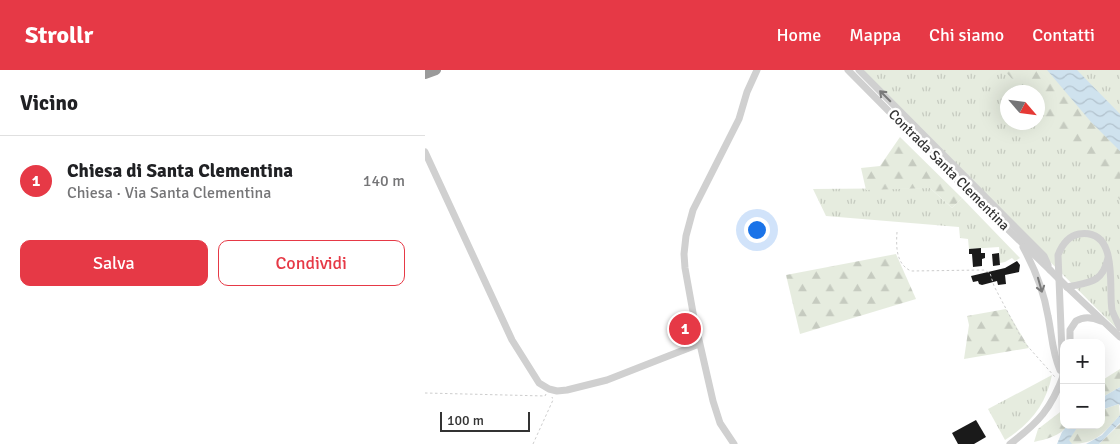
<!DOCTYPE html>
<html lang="it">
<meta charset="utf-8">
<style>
:root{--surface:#fff;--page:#f6f6f6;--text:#202124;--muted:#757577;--line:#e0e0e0;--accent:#e63946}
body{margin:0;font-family:Signika,sans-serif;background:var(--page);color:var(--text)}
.controls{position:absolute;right:15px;bottom:15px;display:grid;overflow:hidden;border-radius:10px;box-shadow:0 5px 20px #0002}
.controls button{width:45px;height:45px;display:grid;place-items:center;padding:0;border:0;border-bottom:1px solid var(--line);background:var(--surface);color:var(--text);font:25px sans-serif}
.compass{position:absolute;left:575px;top:15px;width:45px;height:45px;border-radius:50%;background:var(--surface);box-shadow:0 5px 20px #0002;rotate:118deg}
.scale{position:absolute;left:15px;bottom:12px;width:90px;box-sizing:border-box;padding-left:5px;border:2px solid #333;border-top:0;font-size:14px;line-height:18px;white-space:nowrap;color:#333;-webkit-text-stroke:4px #fff;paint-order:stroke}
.you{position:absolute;left:331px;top:159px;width:18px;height:18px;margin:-12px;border:4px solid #fff;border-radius:50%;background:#1a73e8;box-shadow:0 0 0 8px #1a73e833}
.badge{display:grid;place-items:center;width:32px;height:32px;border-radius:50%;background:var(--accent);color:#fff;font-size:16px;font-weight:700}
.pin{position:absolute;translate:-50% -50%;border:2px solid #fff;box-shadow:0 1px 5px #0006}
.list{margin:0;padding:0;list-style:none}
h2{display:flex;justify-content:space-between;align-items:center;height:65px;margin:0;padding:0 20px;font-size:21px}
h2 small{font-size:16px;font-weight:400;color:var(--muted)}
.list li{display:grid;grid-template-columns:32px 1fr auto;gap:15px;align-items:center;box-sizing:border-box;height:90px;padding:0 20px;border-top:1px solid var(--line)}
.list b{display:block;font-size:19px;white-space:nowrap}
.list p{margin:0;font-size:16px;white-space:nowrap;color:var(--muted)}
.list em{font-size:16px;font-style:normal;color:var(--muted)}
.actions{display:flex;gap:10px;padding:15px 20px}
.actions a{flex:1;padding:11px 0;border:1px solid var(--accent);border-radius:10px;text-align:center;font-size:18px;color:var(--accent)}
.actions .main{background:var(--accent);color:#fff}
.map{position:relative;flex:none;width:695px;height:374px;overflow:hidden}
header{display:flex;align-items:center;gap:30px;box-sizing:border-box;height:70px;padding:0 25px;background:var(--accent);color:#fff}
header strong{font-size:24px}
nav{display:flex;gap:28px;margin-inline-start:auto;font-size:18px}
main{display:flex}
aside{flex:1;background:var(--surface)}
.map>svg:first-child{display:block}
</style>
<header>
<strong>Strollr</strong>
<nav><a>Home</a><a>Mappa</a><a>Chi siamo</a><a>Contatti</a></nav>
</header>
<main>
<aside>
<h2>Vicino<small></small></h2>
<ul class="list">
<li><span class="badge">1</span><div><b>Chiesa di Santa Clementina</b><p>Chiesa · Via Santa Clementina</p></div><em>140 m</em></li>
</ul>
<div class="actions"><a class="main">Salva</a><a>Condividi</a></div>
</aside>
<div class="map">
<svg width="695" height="374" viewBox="0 0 695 374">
<defs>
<pattern id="grass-tufts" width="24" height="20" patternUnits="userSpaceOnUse" patternTransform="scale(1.25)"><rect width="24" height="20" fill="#e6ecdf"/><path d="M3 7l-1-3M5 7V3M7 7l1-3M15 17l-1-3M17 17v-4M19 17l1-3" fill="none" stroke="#c6cbc0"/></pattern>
<pattern id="forest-firs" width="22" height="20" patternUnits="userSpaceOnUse" patternTransform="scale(1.25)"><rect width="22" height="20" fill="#e6ecdf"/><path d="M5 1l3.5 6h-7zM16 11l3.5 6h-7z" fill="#c6cbc0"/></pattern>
<pattern id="water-waves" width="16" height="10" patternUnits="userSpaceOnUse" patternTransform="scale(1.25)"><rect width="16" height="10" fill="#cfe2ee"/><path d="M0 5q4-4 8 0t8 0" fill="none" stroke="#b2c2cd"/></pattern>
</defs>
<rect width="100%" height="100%" fill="#fff"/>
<!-- grass -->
<g fill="url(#grass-tufts)" fill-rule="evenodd">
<path d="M 434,0 L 695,0 L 695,262 ZM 582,22 L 612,22 L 612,52 L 582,52 Z"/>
<polygon points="505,118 527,138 537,128 595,188 590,191 587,188 580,192 575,193 574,177 544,179 543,169 535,168 534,157 401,146 388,119"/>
<path d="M 627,305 C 621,335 605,354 580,370 L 563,339 Z"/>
</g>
<!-- forest -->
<g fill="url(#forest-firs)">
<polygon points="579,0 622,0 666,52 695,81 695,130 613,37 612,22 599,22"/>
<polygon points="475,67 537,128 527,138 505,118 441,120 436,98 455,96"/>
<polygon points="471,184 491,229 375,264 361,205"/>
<polygon points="581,239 604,278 539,289 544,255 542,246"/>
<polygon points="695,299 695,317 676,328 676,311"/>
<path d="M 694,334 L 695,345 C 679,363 671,374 646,374 L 643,370 L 654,355 L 676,355 L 676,340 Z"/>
<path d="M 639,339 L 639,355 L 643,355 C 635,366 622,369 609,372 L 613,359 Z"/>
<polygon points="695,353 695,374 674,374 695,354"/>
</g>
<!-- water -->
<g fill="url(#water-waves)">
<polygon points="622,0 652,0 695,44 695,81 666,52"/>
<polygon points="695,317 695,336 694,334 676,340 676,328"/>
<polygon points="695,345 695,353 674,374 661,374 677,365"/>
<polygon points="643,355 654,355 644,370 647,374 632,374 637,362"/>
</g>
<!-- building -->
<g fill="#1a1a1a">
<polygon points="556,178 556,183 560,183 560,188 557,189 557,196 548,197 547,184 544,184 544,179"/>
<polygon points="574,183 575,195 568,196 567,184"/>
<polygon points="592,191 595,195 594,202 580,205 581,214 573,215 572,211 557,215 554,214 553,211 548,212 546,206 580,198"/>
<polygon points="264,252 267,264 254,266 252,254"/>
<polygon points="551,350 561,367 549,374 533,374 527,363"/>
</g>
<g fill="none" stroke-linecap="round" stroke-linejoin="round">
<!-- path -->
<g stroke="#cdcdcd" stroke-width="1" stroke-dasharray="2.5 2.5" stroke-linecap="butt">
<path d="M 472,162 C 471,177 471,194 486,201 L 559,200 L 565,203 L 569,216 L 598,271 L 630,307"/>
<polyline points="0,323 120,326 121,324"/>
<polyline points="108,374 128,330 127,327"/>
</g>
<!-- minor -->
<g stroke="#d0d0d0" stroke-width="7">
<polyline points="423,0 534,112 625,200"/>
<polyline points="434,0 604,171 619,186 623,195"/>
<polyline points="0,82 87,270 114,313 124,319 132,321 142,320 182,310 274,274"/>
<path d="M 598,177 C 610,199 619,222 623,246 C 627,265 627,282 635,300"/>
<polyline points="642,217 695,267"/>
<path d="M 642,217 C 664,212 677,214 683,188"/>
<path d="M 645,273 L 645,260 L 651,251 C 659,246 667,247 676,251"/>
<path d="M 638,307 L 633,185 C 637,175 643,166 654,164 C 695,158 683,219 687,240 C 689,246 693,253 695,258"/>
<polyline points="309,374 295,353 288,331 269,248 260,198 259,184 261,166 268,140 314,49 322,22 332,0"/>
<path d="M 585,374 C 614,352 626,339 639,304"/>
</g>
<!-- highway -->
<polyline stroke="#9a9a9a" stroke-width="10" points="0,4 11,0"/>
<!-- minor-bridge -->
<polyline stroke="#d0d0d0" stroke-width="7" points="625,200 642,217"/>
</g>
<!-- one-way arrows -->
<defs><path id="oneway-shaft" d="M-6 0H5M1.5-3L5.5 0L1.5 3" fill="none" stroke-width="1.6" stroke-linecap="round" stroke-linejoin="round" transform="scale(1.25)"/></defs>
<g stroke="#7a7a7a">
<use href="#oneway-shaft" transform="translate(460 26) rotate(-135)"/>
<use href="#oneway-shaft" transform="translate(615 215) rotate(74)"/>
</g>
<g text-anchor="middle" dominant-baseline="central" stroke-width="5" stroke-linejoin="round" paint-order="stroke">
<!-- street labels -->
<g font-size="14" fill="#333" stroke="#fff">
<text transform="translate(524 100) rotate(45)">Contrada Santa Clementina</text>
</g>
</g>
</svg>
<div class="controls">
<button>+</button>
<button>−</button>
</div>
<svg class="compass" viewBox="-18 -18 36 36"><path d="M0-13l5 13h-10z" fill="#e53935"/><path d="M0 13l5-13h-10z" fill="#757577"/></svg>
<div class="scale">100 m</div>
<div class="you"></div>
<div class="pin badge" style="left:260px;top:259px">1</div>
</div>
</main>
